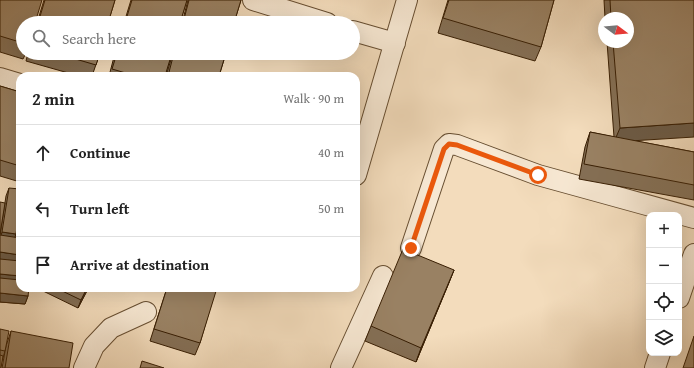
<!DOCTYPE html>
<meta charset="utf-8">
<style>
:root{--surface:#fff;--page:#f6f6f6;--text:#222;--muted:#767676;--line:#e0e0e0}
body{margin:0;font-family:"Gentium Book Plus",serif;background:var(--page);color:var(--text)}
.controls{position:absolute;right:12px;bottom:12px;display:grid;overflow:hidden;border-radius:8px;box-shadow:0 4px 16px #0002}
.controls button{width:36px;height:36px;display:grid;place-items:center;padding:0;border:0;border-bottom:1px solid var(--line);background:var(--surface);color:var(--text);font:20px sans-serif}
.compass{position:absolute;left:598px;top:12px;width:36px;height:36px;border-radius:50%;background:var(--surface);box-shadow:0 4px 16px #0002;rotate:106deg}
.stop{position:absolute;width:12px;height:12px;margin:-9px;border:3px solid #ea580c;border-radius:50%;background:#fff}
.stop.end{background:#ea580c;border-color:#fff;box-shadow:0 1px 4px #0008}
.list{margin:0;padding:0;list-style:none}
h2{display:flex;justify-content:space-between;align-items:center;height:52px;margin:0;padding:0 16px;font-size:17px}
h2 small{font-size:13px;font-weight:400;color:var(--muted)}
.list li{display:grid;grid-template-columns:26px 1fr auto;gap:12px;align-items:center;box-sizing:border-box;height:56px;padding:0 16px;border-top:1px solid var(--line)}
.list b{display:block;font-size:15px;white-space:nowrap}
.list em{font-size:13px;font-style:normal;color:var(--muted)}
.icon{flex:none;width:22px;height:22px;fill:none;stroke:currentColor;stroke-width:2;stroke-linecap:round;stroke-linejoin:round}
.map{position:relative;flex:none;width:694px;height:368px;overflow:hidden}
.search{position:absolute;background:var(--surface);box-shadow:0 4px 16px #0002;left:16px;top:16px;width:344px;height:44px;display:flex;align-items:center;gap:10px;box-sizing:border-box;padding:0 14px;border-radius:22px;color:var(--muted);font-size:15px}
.panel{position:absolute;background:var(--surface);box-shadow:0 4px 16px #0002;left:16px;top:72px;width:344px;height:220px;border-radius:12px}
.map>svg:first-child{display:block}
</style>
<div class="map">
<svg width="694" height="368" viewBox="0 0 694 368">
<rect width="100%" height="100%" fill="#f3dcbc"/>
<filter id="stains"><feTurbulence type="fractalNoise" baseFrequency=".005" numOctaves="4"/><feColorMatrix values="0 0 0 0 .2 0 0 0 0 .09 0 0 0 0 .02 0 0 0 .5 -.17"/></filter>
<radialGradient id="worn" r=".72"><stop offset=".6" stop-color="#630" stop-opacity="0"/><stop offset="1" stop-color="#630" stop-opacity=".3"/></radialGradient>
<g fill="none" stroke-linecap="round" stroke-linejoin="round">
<defs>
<g id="minor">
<polyline points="253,0 327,23"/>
<polyline points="353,31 395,43"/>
<polyline points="0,78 20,84"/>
<polyline points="356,175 407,0"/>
<polyline points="411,248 444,149 449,144 457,145 538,175 694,218"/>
<polyline points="679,298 694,254"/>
<polyline points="84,368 94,346 111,328 146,312"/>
<polyline points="341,368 383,276"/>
<polyline points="655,368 660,353"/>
</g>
</defs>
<!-- minor casing -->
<use href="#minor" stroke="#674e31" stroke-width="22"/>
<!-- minor -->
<use href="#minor" stroke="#f7e8d3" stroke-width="20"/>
</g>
<!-- wall -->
<g fill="#846f55" stroke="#381e03">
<polygon points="0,0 23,23 23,53 26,53 23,59 0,52"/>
<polygon points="44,0 115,0 108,23 37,23"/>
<polygon points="131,0 187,0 180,23 124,23"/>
<polygon points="188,0 241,0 234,23 182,23"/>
<polygon points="448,0 554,0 541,47 535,61 438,33"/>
<polygon points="604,0 694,0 636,141 694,152 694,200 579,179 585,147 590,132 614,137 607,42 628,42 628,18 605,18"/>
<polygon points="28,53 100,53 92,76 79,76 26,61"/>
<polygon points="115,53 172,53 165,76 109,76"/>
<polygon points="173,53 226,53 219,76 166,76"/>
<polygon points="0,86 20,92 20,182 0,176"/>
<polygon points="9,188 16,234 15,237 28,296 25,304 0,302 0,235 6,196"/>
<polygon points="454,270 448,285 416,362 365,341 371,326"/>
<polygon points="42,288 88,288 78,308 41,290"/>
<polygon points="167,288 216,288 200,343 195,355 150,341"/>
<polygon points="0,329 5,351 0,368"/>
<polygon points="11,331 69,368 2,368 6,346"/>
</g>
<!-- shaded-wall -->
<g fill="#6b5a45" stroke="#381e03">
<polygon points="694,123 694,137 614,142 620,128"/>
<polygon points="2,232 16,234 13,243 0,239"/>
<polygon points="0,252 20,255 20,267 0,265"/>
<polygon points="454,270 448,285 416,362 421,348"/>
<polygon points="0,274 20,276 20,285 0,282"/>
<polygon points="87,288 88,288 87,291 78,308 81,300"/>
<polygon points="0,293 28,296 25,304 0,302"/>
</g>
<!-- building -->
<g fill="#998163" stroke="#381e03">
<polygon points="0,0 42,0 35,23 23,23 23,43 0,36"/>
<polygon points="45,0 115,0 108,23 38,23"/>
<polygon points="132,0 187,0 180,23 125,23"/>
<polygon points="189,0 241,0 234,23 183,23"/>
<polygon points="449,0 554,0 541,47 443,18"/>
<polygon points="610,0 694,0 694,123 620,128 613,42 628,42 628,18 611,18"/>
<polygon points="55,53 100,53 96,65"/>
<polygon points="117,53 172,53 165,76 136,76 112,69"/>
<polygon points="174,53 226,53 219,76 168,76"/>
<polygon points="0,86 20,92 20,166 0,160"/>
<polygon points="590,132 694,152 694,185 584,164"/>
<polygon points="9,188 20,189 20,206 16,234 2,232"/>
<polygon points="0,202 5,203 0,234"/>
<polygon points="0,235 20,238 20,255 0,252"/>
<polygon points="403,249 454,270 421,348 371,326"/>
<polygon points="0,259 20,261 20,276 0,274"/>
<polygon points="0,278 20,280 20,288 29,288 28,296 0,293"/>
<polygon points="56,288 87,288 81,300"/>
<polygon points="167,288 217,288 200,343 154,329"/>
<polygon points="0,329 9,331 5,351 0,350"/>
<polygon points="11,331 73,343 69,368 5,368"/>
<polygon points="694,336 694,368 683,368"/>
<polygon points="0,355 3,356 1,368 0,368"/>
<polygon points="142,361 164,368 140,368"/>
</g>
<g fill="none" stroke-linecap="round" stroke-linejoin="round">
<!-- route -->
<polyline stroke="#ea580c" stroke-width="5" points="411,248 444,149 449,144 457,145 538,175"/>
</g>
<rect width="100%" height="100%" filter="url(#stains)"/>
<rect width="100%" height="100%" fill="url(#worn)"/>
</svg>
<div class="controls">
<button>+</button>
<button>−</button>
<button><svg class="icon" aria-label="locate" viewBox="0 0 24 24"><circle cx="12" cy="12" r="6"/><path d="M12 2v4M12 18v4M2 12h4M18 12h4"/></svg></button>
<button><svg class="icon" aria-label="layers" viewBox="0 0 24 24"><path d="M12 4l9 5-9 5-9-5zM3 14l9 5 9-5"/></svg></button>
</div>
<svg class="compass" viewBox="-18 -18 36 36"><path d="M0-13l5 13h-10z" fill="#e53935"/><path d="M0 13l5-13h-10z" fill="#767676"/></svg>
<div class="stop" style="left:538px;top:175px"></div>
<div class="stop end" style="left:411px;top:248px"></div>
<div class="search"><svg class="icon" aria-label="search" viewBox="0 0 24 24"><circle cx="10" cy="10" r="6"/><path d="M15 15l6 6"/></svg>Search here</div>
<section class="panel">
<h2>2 min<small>Walk · 90 m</small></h2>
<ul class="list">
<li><svg class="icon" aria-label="ahead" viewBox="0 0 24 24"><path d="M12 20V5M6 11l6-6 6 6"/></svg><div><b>Continue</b></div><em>40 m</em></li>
<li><svg class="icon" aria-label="left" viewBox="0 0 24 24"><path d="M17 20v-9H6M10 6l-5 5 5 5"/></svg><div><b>Turn left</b></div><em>50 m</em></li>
<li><svg class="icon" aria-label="arrive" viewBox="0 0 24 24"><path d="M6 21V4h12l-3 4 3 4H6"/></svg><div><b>Arrive at destination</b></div></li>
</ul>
</section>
</div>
